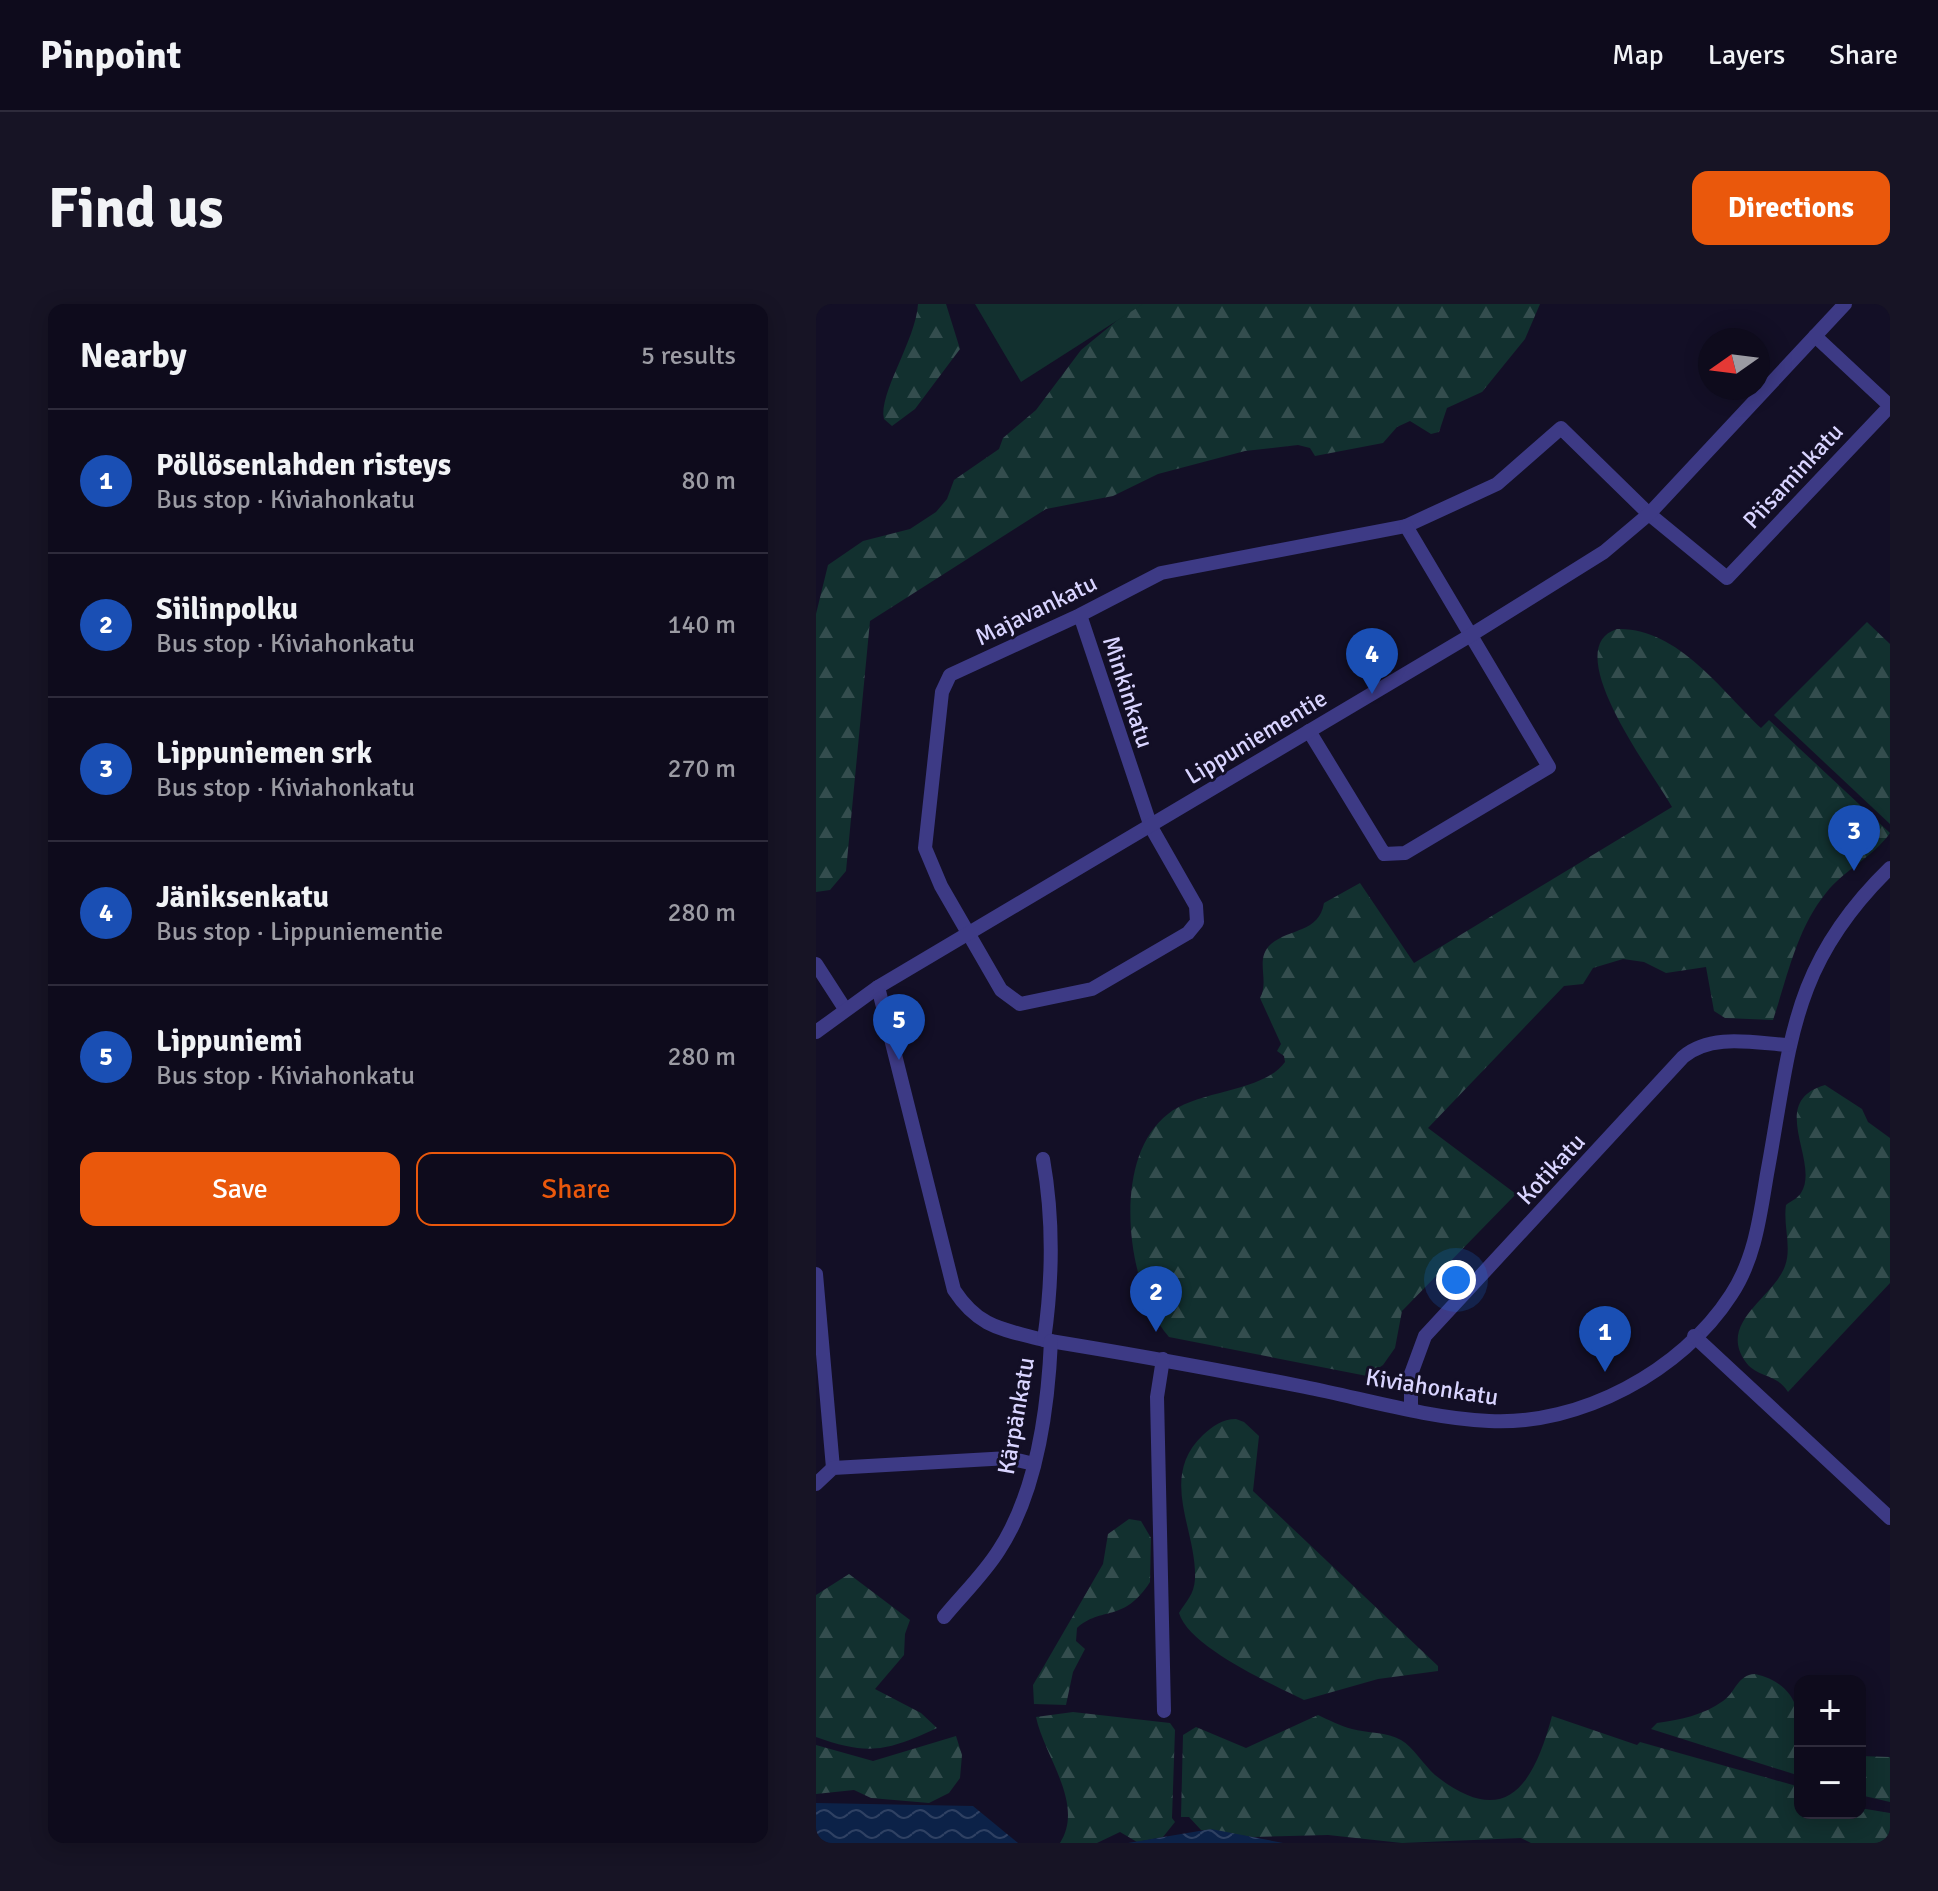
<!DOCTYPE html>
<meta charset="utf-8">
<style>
:root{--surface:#0e0b1c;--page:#171425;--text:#f1f3f6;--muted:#9b9ba3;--line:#2e2b3b;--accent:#ea580c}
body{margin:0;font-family:Signika,sans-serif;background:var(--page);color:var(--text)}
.controls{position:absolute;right:24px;bottom:24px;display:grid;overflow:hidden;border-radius:16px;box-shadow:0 4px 20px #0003}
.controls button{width:72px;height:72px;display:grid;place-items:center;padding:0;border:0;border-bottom:2px solid var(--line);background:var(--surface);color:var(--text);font:40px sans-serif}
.compass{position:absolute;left:882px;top:24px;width:72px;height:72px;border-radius:50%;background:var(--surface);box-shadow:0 4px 20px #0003;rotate:256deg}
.you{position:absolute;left:640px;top:976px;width:28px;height:28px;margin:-20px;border:6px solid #fff;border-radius:50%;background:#1a73e8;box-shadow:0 0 0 12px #1a73e833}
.badge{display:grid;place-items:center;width:52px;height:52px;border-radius:50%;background:var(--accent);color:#fff;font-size:26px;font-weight:700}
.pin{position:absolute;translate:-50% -66px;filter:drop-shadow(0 2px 4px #0008)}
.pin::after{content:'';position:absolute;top:42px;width:28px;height:24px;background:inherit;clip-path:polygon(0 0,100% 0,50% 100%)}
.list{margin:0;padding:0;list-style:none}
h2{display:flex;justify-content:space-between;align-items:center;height:104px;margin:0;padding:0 32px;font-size:34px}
h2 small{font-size:26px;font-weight:400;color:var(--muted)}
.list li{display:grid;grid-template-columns:52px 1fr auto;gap:24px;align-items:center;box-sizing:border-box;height:144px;padding:0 32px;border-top:2px solid var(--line)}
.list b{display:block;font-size:30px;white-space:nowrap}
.list p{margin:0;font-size:26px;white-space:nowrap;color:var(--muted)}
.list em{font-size:26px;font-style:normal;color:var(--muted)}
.actions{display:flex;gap:16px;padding:24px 32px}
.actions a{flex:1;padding:18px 0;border:2px solid var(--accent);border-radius:16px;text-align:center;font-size:28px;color:var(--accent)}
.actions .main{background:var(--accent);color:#fff}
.map{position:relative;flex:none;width:1074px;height:1539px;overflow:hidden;border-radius:16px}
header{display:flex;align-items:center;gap:48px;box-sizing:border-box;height:112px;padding:0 40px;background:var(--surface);border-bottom:2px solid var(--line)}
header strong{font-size:38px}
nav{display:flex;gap:44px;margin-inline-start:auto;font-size:28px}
.intro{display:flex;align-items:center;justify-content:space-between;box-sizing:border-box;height:192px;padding:0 48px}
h1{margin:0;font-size:56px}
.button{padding:20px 36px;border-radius:16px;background:var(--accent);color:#fff;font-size:28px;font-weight:700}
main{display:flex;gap:48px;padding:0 48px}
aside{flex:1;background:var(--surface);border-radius:16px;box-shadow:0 4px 20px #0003}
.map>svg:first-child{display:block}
</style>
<header>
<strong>Pinpoint</strong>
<nav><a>Map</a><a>Layers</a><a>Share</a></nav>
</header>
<div class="intro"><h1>Find us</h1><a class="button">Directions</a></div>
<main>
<aside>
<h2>Nearby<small>5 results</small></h2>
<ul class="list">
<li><span class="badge" style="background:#1a4fb4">1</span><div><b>Pöllösenlahden risteys</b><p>Bus stop · Kiviahonkatu</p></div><em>80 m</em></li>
<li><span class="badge" style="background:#1a4fb4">2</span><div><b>Siilinpolku</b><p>Bus stop · Kiviahonkatu</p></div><em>140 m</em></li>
<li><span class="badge" style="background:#1a4fb4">3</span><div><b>Lippuniemen srk</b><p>Bus stop · Kiviahonkatu</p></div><em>270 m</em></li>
<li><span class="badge" style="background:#1a4fb4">4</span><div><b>Jäniksenkatu</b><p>Bus stop · Lippuniementie</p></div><em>280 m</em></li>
<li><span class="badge" style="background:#1a4fb4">5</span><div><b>Lippuniemi</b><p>Bus stop · Kiviahonkatu</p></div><em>280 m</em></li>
</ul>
<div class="actions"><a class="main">Save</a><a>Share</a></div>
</aside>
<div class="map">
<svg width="1074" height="1539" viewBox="0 0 1074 1539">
<defs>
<pattern id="forest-firs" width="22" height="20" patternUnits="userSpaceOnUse" patternTransform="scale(2)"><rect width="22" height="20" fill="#12302f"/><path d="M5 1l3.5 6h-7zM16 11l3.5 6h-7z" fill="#344d4e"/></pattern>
<pattern id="water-waves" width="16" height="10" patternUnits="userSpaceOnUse" patternTransform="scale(2)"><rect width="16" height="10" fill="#0c2248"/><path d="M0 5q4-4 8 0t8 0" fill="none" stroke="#2f4163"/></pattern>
</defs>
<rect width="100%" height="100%" fill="#130f26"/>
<!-- forest -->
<g fill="url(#forest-firs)">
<path d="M 102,0 L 130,0 L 144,45 L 99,105 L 76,122 L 68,115 C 62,90 100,36 102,0 Z"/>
<polygon points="321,0 724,0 709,35 666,88 631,104 623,128 615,130 594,117 581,123 567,139 499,152 494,144 482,141 429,147 342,170 297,192 230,205 54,317 30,567 14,586 0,588 0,310 12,261 47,237 94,225 120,208 131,195 138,176 183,145 187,134 220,106 265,46"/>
<polygon points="1051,318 1074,340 1074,520 958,411"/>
<path d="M 801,325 C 861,323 905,386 945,424 L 953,416 L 1074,529 C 1057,553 1028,566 1010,589 C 981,624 971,674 957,716 L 909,714 L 898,707 L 890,663 L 850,669 L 828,658 L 807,655 L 777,664 L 767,680 L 748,682 L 612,824 L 700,890 L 586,1007 L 579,1044 L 567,1061 L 551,1072 L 353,1033 C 310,984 294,854 352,810 C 382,786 448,788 469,758 L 468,752 L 461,747 L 465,740 L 444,694 C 454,676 438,655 455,640 C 474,624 503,629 508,599 L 544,579 L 598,659 L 856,503 C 840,473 740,344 801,325 Z"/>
<path d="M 1009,781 L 1046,805 L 1052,818 L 1074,834 L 1074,979 L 972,1088 C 961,1069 940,1074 929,1057 C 902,1018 958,993 969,962 C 976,943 967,922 970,901 C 975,897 981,895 985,889 C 1005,858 950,798 1009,781 Z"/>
<path d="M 420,1115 L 428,1118 L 443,1132 L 437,1187 L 622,1362 L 622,1367 L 562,1375 L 488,1396 C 456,1380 373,1343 363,1309 C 370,1297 378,1291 379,1275 C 381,1225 342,1174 387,1131 C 397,1122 406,1115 420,1115 Z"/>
<path d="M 313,1215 L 325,1217 L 335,1234 L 334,1278 C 308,1319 285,1302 261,1324 L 260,1337 L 269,1345 L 257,1368 L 250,1401 L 218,1400 L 217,1381 L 287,1260 L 292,1230 Z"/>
<path d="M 33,1270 L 94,1316 L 89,1330 L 88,1351 L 59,1385 L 105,1409 L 121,1424 C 71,1447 53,1452 0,1433 L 0,1291 Z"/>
<path d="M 939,1370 C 994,1383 984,1429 984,1472 L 835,1425 L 841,1419 C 863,1416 888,1411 907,1397 C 920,1388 921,1371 939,1370 Z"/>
<path d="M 257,1408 L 354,1419 L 359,1426 L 356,1514 L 359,1518 L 347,1533 L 321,1538 L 304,1528 L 281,1539 L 244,1539 C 269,1500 228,1452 220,1413 Z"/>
<path d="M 502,1411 C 513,1416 524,1422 536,1425 C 550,1429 572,1428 585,1436 C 597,1443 608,1461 619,1471 C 691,1528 718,1479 736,1412 L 821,1441 L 824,1438 L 984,1483 L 984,1509 L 1044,1509 L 1044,1504 L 1074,1509 L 1074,1539 L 715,1539 L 705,1534 L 586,1539 L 512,1531 L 437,1533 L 385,1526 L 373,1513 L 365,1513 L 367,1431 L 380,1423 L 430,1444 Z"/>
<polygon points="140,1432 146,1451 144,1474 133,1489 113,1499 55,1494 38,1486 0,1490 0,1441 57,1457"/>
<polygon points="1044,1452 1074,1453 1074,1498 1044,1491"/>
</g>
<!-- pitch -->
<polygon fill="#12302f" points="159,0 327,0 205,78"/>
<!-- water -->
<g fill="url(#water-waves)">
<polygon points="0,1499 157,1502 202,1539 0,1539"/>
<polygon points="395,1525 467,1539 312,1539"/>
</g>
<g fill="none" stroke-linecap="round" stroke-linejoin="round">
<!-- minor -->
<g stroke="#3d3a85" stroke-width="14">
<polyline points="264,311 335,523 380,602 381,618 372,629 276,685 204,700 185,686 125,582 109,544 126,388 134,371 264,311 345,269 590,222 681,180 745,124 833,210 911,274 1074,102 999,32"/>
<polyline points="493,427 568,550 589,549 733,463 590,222"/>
<polyline points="0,660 29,705"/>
<path d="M 62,683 L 138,986 C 163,1024 186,1025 228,1036 C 315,1050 402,1066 489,1083 C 549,1095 612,1114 673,1117 C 764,1122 866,1067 915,991 C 939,955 944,912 951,870 C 975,742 973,662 1074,564"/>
<polyline points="0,728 62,683 655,331 788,248 833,210 1029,0"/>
<path d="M 227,855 C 238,917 237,974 228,1036"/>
<polyline points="0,970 17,1164"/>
<polyline points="878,1032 1074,1214"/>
<polyline points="347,1055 341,1093 348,1407"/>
<path d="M 595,1104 L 595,1070 L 609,1032 L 867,753 C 895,729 938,739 972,741"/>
<polyline points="0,1180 17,1164 193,1154 218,1160"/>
<path d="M 128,1313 C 146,1291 168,1270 183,1246 C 221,1188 232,1104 235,1037"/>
</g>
</g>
<g text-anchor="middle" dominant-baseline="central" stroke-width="6" stroke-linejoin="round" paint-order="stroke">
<!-- street labels -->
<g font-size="24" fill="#d9d4ff" stroke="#130f26">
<text transform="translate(977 172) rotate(-47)">Piisaminkatu</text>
<text transform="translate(220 306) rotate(-26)">Majavankatu</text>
<text transform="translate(312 388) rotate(72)">Minkinkatu</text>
<text transform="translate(440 433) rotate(-31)">Lippuniementie</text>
<text transform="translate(735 865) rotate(-47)">Kotikatu</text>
<text transform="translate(616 1083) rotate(9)">Kiviahonkatu</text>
<text transform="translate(200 1112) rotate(-80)">Kärpänkatu</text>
</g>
</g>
</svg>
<div class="controls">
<button>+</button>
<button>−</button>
</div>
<svg class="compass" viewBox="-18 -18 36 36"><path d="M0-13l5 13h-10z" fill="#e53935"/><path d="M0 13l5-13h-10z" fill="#9b9ba3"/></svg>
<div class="you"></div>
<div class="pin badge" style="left:789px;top:1068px;background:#1a4fb4">1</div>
<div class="pin badge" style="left:340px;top:1028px;background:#1a4fb4">2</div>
<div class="pin badge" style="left:1038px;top:567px;background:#1a4fb4">3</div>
<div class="pin badge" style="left:556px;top:390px;background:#1a4fb4">4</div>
<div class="pin badge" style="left:83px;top:756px;background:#1a4fb4">5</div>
</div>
</main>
